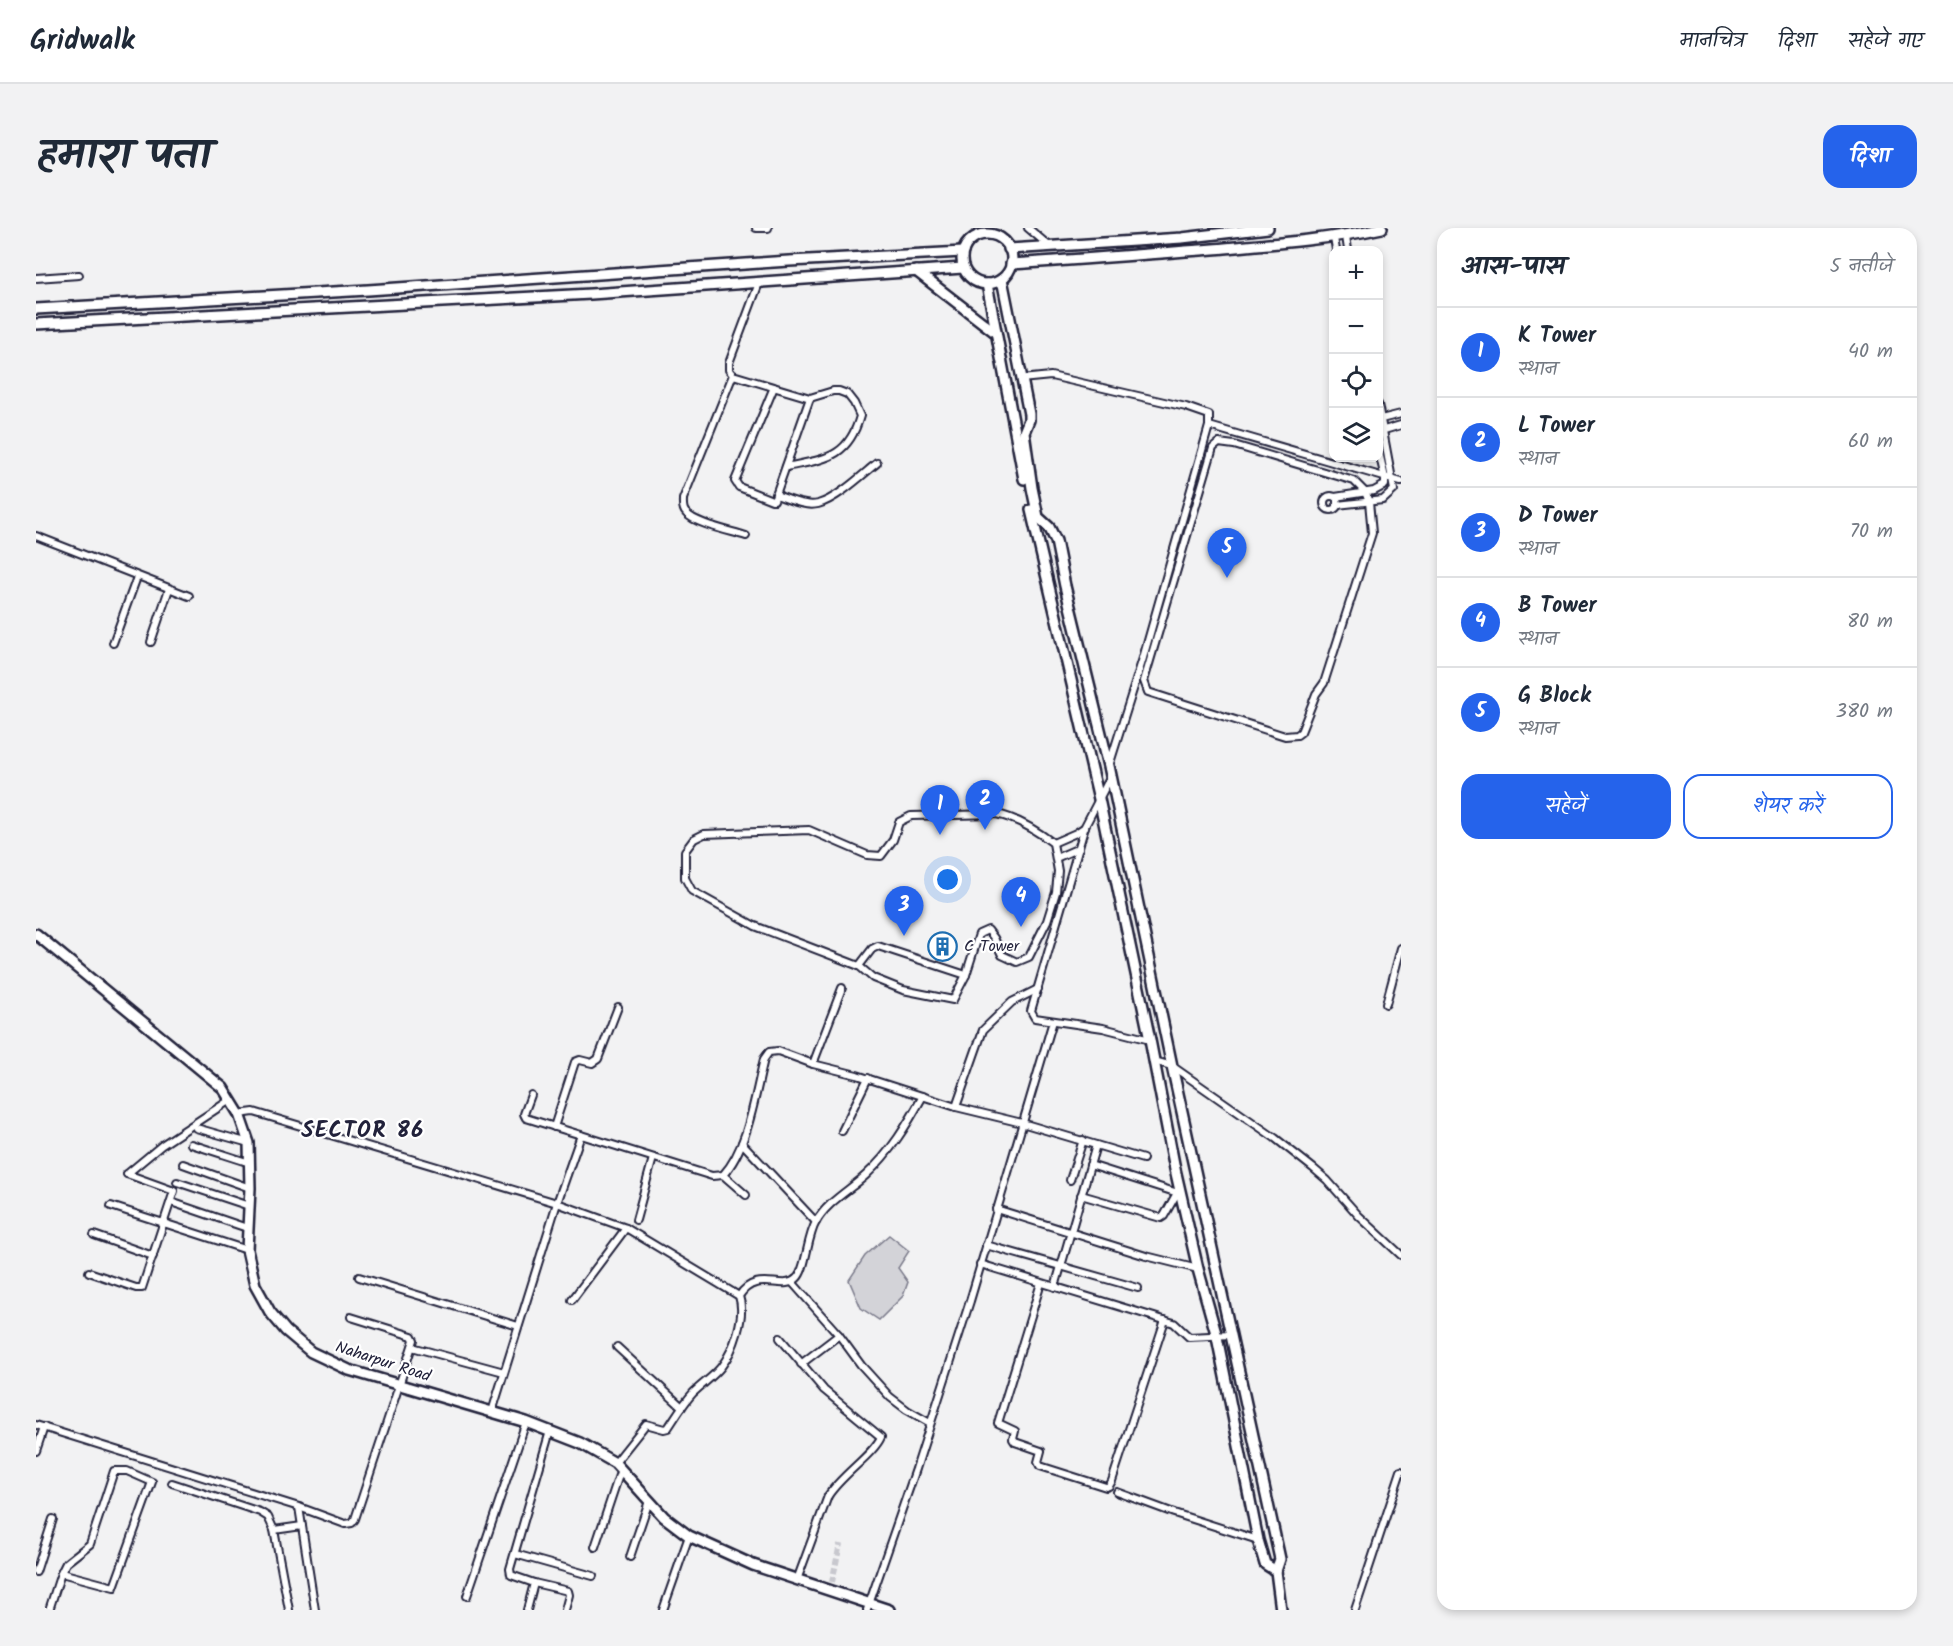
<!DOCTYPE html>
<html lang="hi">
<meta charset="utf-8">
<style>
:root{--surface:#fff;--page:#f2f2f3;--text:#1f2937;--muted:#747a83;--line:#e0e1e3;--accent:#2563eb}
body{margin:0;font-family:Kalam,"Playpen Sans Deva",sans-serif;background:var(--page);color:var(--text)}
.controls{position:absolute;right:18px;top:18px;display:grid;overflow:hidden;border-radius:12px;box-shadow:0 3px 9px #0003}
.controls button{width:54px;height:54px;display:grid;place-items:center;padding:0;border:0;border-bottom:2px solid var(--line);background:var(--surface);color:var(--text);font:30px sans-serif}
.you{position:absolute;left:912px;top:652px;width:21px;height:21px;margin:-15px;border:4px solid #fff;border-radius:50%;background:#1a73e8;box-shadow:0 0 0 9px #1a73e833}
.badge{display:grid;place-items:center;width:39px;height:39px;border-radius:50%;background:var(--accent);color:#fff;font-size:20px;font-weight:700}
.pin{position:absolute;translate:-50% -50px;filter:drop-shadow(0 2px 3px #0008)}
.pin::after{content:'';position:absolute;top:32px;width:21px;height:18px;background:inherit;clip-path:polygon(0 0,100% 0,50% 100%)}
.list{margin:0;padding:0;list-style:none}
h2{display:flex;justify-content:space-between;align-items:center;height:78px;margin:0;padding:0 24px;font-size:26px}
h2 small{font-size:20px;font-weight:400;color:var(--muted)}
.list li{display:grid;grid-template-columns:39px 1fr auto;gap:18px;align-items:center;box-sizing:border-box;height:90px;padding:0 24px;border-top:2px solid var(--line)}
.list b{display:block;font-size:22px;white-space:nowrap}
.list p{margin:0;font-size:20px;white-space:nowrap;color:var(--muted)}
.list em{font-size:20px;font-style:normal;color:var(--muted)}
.actions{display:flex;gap:12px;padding:18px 24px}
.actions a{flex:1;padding:14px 0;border:2px solid var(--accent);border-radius:18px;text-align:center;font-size:21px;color:var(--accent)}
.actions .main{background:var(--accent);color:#fff}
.icon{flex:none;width:33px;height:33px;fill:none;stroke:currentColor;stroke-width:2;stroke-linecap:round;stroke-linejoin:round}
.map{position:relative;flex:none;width:1365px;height:1382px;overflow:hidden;border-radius:18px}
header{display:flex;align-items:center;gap:36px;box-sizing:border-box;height:84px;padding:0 30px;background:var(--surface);border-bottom:2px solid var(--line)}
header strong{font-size:28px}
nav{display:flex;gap:33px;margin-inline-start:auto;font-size:21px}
.intro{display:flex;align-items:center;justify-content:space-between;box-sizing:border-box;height:144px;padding:0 36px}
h1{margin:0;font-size:42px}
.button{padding:15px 27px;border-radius:18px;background:var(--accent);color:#fff;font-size:21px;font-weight:700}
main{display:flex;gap:36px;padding:0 36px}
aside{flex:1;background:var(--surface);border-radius:18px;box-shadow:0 3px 9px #0003}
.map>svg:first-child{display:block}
</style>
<header>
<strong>Gridwalk</strong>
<nav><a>मानचित्र</a><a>दिशा</a><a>सहेजे गए</a></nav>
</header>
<div class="intro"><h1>हमारा पता</h1><a class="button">दिशा</a></div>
<main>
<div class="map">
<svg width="1365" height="1382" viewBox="0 0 1365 1382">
<rect width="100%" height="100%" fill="#f2f2f3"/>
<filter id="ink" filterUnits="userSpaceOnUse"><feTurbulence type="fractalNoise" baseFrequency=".0167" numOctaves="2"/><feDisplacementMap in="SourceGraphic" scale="12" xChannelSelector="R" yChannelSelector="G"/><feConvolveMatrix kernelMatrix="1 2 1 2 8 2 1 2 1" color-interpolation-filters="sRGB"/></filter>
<g filter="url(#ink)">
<!-- green -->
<polygon fill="#d3d3d8" stroke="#7a7a8a" stroke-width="1.5" points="853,1007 873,1023 862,1040 872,1054 867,1068 843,1092 825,1080 813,1052 829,1028"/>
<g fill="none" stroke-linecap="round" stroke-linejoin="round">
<!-- street-tunnel -->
<polyline stroke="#c8c8ce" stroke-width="6" stroke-dasharray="6 3" stroke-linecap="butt" points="796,1354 804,1316"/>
<defs>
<g id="street">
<polyline points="720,0 732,0"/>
<polyline points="992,0 1012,17"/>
<polyline points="1310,8 1312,22"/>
<polyline points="1298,10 1300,22"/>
<polyline points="0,50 43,47"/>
<path d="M 723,55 L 693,135 L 693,142 L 697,147 L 774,170 L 797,163 L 803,163 L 811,166 L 818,175 L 824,188 C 812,231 788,231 750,239"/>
<path d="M 697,147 L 647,271 C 647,276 646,281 650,285 C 659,296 695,303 710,308"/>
<polyline points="985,151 1015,148 1150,179 1173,187 1173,198"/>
<polyline points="738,159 699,253 703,259 736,272 738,272 774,170"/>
<polyline points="1345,191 1365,186"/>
<polyline points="1348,202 1365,197"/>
<polygon points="1183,215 1198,217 1318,253 1329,264 1333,274 1336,305 1288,455 1280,466 1265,504 1261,507 1249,508 1112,464 1108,453 1177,220"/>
<path d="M 740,267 C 752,271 769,279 782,276 C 801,271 826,247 841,235"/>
<circle cx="1295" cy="275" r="7"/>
<polyline points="1299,269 1338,263 1349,257 1349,250 1342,220"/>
<polyline points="1301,277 1347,272 1358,262 1342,176"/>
<polyline points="0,308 153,368"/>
<polyline points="115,414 133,361"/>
<polyline points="77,415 101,349"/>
<polyline points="1073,538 1107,430 1173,198 1365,254"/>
<polyline points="1075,548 1049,598 995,783 999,790 1067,800 1114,812"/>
<path d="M 960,586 C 981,590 1000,602 1017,615 L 1022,643 L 1020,664 L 1011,693 L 993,729 L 981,734 L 966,727 L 958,710 L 952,702 L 943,706 L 930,747 L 917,772 L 867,762 L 837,750 L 823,738 L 719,698 L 656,663 L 649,650 L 649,623 L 658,611 L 668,606 L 773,602 L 831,627 L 845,628 L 857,612 L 863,594 L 875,588 Z"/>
<polyline points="1017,615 1040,605 1049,599"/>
<polyline points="1020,630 1043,620"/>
<polyline points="823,738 836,721 842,718 930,747"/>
<polyline points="1002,761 976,774 947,802 920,879 986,895 1107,931"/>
<polyline points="1350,776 1365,720"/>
<polyline points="1118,833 1136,838 1239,910 1277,940 1291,952 1323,988 1365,1027"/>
<polyline points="777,836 806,760"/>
<polyline points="495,867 488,886 490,890 545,907"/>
<path d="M 203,886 L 218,884 L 521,975 L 590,1000 L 703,1068 C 710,1088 698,1122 685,1139 C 677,1149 666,1156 657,1165 C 647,1176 640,1188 632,1200 L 628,1201 L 610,1196 L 579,1235"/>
<polyline points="518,899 539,834 544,832 556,835 562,831 582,779"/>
<polyline points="160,900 213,915"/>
<polyline points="806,903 832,850"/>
<polyline points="706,915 780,994"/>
<polyline points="155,916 214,935"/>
<polyline points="147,936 214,960"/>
<polyline points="1054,937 1142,965"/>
<polyline points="91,946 126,917 194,872"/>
<polyline points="687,947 710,967"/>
<polyline points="1034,952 1047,912"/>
<polyline points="141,954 213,978"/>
<polyline points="1045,967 1125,990 1128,988 1141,965"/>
<polyline points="135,974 211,1000"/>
<polyline points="75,978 211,1022"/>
<polyline points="960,981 1110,1028 1162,1041"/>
<polyline points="600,992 617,930"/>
<polyline points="58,1007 117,1028"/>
<polyline points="950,1017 1102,1060"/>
<polyline points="944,1036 1138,1095 1153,1109 1195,1107"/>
<polyline points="53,1044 100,1060 106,1060 107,1057 138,963 91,946"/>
<polyline points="323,1049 482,1098"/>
<polyline points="756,1054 803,1107 825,1137 854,1169 871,1182 894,1195"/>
<polyline points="1005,1055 962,1195 979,1203 977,1211 979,1214 1005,1223 1002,1234 1004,1238 1070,1259 1073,1258 1076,1253 1129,1092"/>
<polyline points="1019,1059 1060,917"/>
<path d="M 703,1068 C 721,1040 747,1065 761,1050 C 770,1042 771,1009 780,994 C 791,974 814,962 830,947 C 855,924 871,897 887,868"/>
<polyline points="536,1072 590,1000"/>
<path d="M 744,1110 L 788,1162 L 845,1209 C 837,1227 805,1247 792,1268 L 761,1352"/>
<polyline points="376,1119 468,1144"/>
<polyline points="581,1119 646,1179"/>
<polyline points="765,1136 803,1107"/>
<path d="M 456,1184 L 521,975 L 545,907 L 676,948 L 687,947 C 712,920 719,867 728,831 L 733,824 L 742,823 L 777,836 L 821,847 L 920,879"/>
<polyline points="0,1197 263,1279 309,1296 316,1295 319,1291 378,1112 376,1108 315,1089"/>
<polyline points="0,1223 8,1199"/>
<polyline points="136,1255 224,1284 232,1289 238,1302 266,1298"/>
<polyline points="1081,1264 1138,1285 1222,1312"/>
<polyline points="263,1279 279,1382"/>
<polyline points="238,1302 253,1382"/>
<polyline points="559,1319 585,1241"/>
<polyline points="479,1326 557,1348"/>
<polyline points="594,1329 613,1273"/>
<polyline points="0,1344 17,1291"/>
<polyline points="498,1355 532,1363 533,1367 529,1382"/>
<polyline points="431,1368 490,1194"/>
<polyline points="13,1382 25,1345 30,1335 54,1316 78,1243 91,1243 116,1254 78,1359 25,1345"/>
<polyline points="491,1382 498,1355 475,1347 474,1341 514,1203"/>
<polyline points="627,1382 653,1308"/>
<polyline points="831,1382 880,1241 934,1073 1017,793"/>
<polyline points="1319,1382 1365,1243"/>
</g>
<g id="secondary">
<circle cx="951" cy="31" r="25"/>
<polyline points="973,21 1146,10 1232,0"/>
<path d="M 975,36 C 1043,32 1110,26 1177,21 C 1234,16 1290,12 1346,0"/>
<polyline points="880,43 960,105"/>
<polyline points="966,51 993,186 993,192 988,204 996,260 1002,289 1013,299 1020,313 1029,358 1073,538 1136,838 1244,1331 1240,1343 1245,1382"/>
<polyline points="951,56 988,251"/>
<polyline points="0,81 332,62 753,33 927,24"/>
<polyline points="0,96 555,66 927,40"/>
<polyline points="995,282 1063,571 1114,812 1139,941 1162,1041 1181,1109 1222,1312 1229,1336 1240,1343"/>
<polyline points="0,706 187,860 203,886 213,915 214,960 211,1022 219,1057 234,1084 250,1103 275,1124 313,1142 490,1194 544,1215 579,1235 628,1289 653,1308 717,1337 853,1382"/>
</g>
</defs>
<!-- street casing -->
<use href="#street" stroke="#22223b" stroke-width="10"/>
<!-- secondary casing -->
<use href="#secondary" stroke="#22223b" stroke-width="14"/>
<!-- street -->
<use href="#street" stroke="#fff" stroke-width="6"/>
<!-- secondary -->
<use href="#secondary" stroke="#fff" stroke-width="9"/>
</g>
</g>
<!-- icons -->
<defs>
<symbol id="building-ring" viewBox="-11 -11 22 22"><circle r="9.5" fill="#fff" stroke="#1f6fb2" stroke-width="1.5"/><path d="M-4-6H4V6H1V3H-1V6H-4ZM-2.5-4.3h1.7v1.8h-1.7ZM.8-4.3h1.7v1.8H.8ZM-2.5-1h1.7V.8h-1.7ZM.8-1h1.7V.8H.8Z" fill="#1f6fb2"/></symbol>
</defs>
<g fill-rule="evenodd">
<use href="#building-ring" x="890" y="702" width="33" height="33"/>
</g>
<g text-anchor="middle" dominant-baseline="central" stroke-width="4.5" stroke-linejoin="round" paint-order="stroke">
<!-- poi labels -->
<g font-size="16" fill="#22223b" stroke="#fff" text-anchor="start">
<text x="928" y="718">C Tower</text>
</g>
<!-- street labels -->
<g font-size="16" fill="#22223b" stroke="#fff">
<text transform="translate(347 1134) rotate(18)">Naharpur Road</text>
</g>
<!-- district labels -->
<g font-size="22" font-weight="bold" letter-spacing="1.5" fill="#22223b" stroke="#fff">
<text x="327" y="903">SECTOR 86</text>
</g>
</g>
</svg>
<div class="controls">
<button>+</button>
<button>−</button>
<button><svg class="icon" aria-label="locate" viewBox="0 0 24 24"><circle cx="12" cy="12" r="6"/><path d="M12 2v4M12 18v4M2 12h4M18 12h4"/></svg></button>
<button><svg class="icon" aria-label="layers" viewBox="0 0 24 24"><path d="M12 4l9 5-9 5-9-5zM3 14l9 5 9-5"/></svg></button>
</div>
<div class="you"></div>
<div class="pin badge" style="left:904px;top:607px">1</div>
<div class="pin badge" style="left:949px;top:602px">2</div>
<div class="pin badge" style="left:868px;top:708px">3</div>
<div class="pin badge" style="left:985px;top:699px">4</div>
<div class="pin badge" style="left:1191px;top:350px">5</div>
</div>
<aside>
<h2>आस-पास<small>5 नतीजे</small></h2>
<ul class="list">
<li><span class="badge">1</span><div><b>K Tower</b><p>स्थान</p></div><em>40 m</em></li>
<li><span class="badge">2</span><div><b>L Tower</b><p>स्थान</p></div><em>60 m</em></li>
<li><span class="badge">3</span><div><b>D Tower</b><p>स्थान</p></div><em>70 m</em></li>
<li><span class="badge">4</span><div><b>B Tower</b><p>स्थान</p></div><em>80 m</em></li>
<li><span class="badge">5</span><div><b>G Block</b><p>स्थान</p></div><em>380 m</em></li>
</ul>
<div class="actions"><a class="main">सहेजें</a><a>शेयर करें</a></div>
</aside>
</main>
